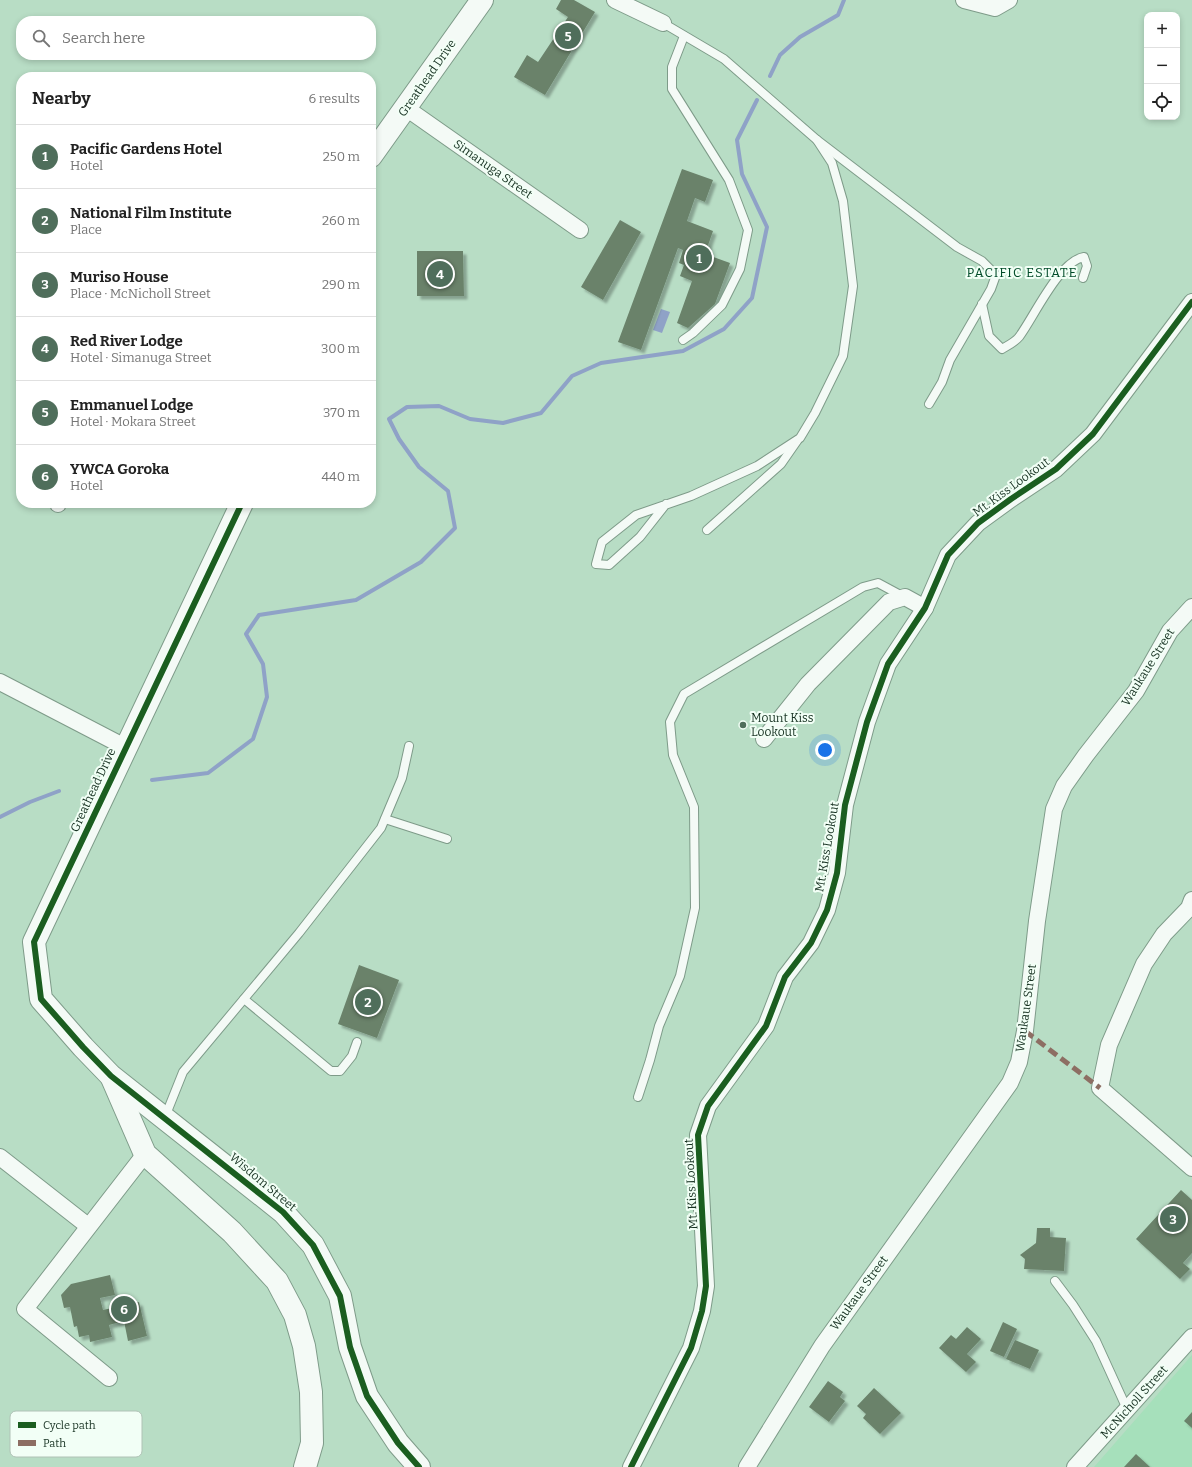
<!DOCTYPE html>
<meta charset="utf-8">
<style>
:root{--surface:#fff;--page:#f6f6f6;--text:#222;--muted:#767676;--line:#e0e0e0;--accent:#4f6e5b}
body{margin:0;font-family:Bitter,serif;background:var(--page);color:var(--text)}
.controls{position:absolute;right:12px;top:12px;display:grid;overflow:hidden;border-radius:8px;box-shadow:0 2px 6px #0003}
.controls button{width:36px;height:36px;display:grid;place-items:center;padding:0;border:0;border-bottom:1px solid var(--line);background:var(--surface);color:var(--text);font:20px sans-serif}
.you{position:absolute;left:825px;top:750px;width:14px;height:14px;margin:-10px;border:3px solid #fff;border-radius:50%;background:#1a73e8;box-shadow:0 0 0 6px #1a73e833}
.badge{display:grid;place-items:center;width:26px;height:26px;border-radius:50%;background:var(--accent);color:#fff;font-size:13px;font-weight:700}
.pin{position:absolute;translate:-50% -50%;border:2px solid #fff;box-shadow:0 1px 4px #0006}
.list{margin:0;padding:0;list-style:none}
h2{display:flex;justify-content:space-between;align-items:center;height:52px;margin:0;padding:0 16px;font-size:17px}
h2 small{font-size:13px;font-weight:400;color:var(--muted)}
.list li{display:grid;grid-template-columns:26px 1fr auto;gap:12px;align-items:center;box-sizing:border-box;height:64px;padding:0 16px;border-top:1px solid var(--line)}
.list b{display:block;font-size:15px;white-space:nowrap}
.list p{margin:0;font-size:13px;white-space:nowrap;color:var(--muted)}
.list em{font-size:13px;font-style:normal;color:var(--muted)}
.icon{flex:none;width:22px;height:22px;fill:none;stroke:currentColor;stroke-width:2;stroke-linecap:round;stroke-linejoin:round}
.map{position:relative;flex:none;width:1192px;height:1467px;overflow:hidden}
.search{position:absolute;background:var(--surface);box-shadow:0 2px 6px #0003;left:16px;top:16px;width:360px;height:44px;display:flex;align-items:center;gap:10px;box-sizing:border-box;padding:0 14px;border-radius:16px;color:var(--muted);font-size:15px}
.panel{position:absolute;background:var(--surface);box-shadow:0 2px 6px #0003;left:16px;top:72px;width:360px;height:436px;border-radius:16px}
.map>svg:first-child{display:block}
</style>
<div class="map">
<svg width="1192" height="1467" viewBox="0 0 1192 1467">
<defs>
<filter id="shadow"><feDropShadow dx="3.5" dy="3.5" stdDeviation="1" flood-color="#0004"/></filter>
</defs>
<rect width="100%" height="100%" fill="#b8ddc5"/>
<!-- built -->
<polygon fill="#a6e0bb" points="1192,1355 1192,1467 1094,1467"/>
<!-- water -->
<polygon fill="#8fa2c7" points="661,309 670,312 662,333 653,330"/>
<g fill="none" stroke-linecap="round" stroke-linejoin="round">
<!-- stream -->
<g stroke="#8fa2c7" stroke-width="4">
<polyline points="770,76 780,55 800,37 838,15 844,0"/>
<polyline points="152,780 208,773 253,739 267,697 263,664 246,634 259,615 356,600 421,562 455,528 448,491 419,467 399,439 389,419 407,407 439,406 470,419 503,423 541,413 572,376 601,363 683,351 724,329 752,298 767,227 742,174 737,140 757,100"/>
<polyline points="0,817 30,802 59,791"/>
</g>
</g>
<!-- building -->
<g fill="#6a826b" filter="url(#shadow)">
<polygon points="561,0 574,0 595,12 545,95 514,77 527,55 538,62 568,17 556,9"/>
<polygon points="682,169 713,180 705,202 695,198 687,221 713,231 705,254 730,263 715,304 688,328 677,323 692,281 680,276 684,265 679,263 683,250 678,248 641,350 618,342"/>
<polygon points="620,220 641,232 603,300 581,287"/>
<polygon points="417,251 463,251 464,296 417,296"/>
<polygon points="359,965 399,980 377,1038 338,1024"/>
<polygon points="1181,1190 1192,1200 1192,1253 1183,1263 1190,1269 1180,1279 1136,1239"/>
<polygon points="1037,1228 1050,1228 1050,1237 1066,1238 1064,1271 1024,1269 1025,1259 1020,1255 1036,1243"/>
<polygon points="110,1275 115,1295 100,1298 103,1310 139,1302 147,1336 128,1341 124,1321 109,1325 112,1337 90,1342 89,1335 79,1337 77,1326 74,1327 70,1307 64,1308 61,1295 71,1284"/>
<polygon points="1003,1322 1017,1329 1004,1357 990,1351"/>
<polygon points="967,1327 981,1339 967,1354 976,1362 966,1372 939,1348 951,1335 956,1339"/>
<polygon points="1015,1340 1039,1350 1030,1369 1006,1359"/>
<polygon points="828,1381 843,1392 840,1397 845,1401 829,1422 809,1407"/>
<polygon points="874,1388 901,1413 880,1434 863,1418 866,1414 857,1406"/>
<polygon points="1192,1412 1192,1428 1184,1421"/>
<polygon points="1136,1454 1150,1467 1124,1467"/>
</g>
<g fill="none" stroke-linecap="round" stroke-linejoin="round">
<defs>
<g id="lane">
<polyline points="663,23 724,59 817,140 957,247 982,261 996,275 991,289 950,360 942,382 929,404"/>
<path d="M 982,304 L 989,336 L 1002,349 C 1007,346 1015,342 1019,337 C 1034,317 1059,261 1084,257 L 1087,266 L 1083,278"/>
<polyline points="683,340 693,333 722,305 740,269 748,230 729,180 672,89 672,67 684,36"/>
<polyline points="666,504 640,537 609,565 596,564 602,542 636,515 691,496 757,466 800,438 815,413 843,356 853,286 843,201 832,163 817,140"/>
<polyline points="707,530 781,464 797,441"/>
<polyline points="385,819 447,839"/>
<polyline points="244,999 331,1071 340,1071 352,1056 357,1042"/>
<polyline points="638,1097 650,1060 659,1026 680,976 695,908 694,807 673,755 670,722 684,694 863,587 878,583 904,597"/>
<polyline points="165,1117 183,1072 299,933 381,828 402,778 409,746"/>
<polyline points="1055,1281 1073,1305 1096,1341 1127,1409"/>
</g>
<g id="street">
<polyline points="615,0 663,23"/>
<polyline points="964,0 995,8 1009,0"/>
<polyline points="406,108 580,230"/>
<polyline points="58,504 58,503"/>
<polyline points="0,682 125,747"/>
<polyline points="764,739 808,684 889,602 905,597 925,608"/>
<polyline points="1192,900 1189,908 1164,934 1144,964 1109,1045 1100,1088 1192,1168"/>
<polyline points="0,1157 88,1226"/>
<polyline points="109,1378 25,1309 145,1154"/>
<polyline points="631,1467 691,1348 702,1311 706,1286 698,1135 708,1106 766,1026 785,977 811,943 827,910 837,873 845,805 867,722 888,664 925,608 948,555 978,523 1011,499 1056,469 1093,434 1192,302"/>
<polyline points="747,1467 822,1346 1010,1083 1019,1062 1025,1031 1037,921 1054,809 1064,786 1086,755 1136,691 1170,631 1192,607"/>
<polyline points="1075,1467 1192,1337"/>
</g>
<g id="secondary">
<polyline points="371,156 482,0"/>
<polyline points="242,503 34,942 41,999 83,1047 111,1076 283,1212 313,1245 340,1296 350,1347 367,1396 398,1443 419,1467"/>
<polyline points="112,1078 145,1154 232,1232 277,1281 295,1315 304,1346 311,1392 312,1443 305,1467"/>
</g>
</defs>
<!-- lane casing -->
<use href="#lane" stroke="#7e9b89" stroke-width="10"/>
<!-- street casing -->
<use href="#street" stroke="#7e9b89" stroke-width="18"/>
<!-- secondary casing -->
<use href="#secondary" stroke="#7e9b89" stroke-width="24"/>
<!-- lane -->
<use href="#lane" stroke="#f4faf6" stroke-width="8"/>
<!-- street -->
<use href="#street" stroke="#f4faf6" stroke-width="16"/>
<!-- secondary -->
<use href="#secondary" stroke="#f4faf6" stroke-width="22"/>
<!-- quiet -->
<polyline stroke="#8d6e63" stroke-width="5" stroke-dasharray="10 5" stroke-linecap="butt" points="1025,1031 1100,1088"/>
<defs>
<g id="cycleway">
<polyline points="242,503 34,942 41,999 83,1047 111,1076 283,1212 313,1245 340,1296 350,1347 367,1396 398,1443 419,1467"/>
<polyline points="631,1467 691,1348 702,1311 706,1286 698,1135 708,1106 766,1026 785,977 811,943 827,910 837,873 845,805 867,722 888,664 925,608 948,555 978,523 1011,499 1056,469 1093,434 1192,302"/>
</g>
</defs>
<!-- cycleway casing -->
<use href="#cycleway" stroke="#f2fff6" stroke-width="8"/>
<!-- cycleway -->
<use href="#cycleway" stroke="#1b5e20" stroke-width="6"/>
</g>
<!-- markers -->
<circle fill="#4f6e5b" stroke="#f2fff6" stroke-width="1.5" cx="743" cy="725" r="4"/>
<g text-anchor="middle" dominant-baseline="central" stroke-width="4" stroke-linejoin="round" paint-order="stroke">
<!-- street labels -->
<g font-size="12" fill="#173222" stroke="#f2fff6">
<text transform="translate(427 78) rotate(-55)">Greathead Drive</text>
<text transform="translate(493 169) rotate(35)">Simanuga Street</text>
<text transform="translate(1011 487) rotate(-36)">Mt. Kiss Lookout</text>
<text transform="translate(1148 667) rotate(-58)">Waukaue Street</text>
<text transform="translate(93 790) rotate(-65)">Greathead Drive</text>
<text transform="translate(827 847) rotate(-80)">Mt. Kiss Lookout</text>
<text transform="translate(1026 1008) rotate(-82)">Waukaue Street</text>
<text transform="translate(263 1182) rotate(40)">Wisdom Street</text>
<text transform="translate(691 1184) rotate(-93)">Mt. Kiss Lookout</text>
<text transform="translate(859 1293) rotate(-54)">Waukaue Street</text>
<text transform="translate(1134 1402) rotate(-48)">McNicholl Street</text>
</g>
<!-- poi labels -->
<g font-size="12" fill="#173222" stroke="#f2fff6" text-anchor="start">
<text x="751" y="718">Mount Kiss<tspan x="751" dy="14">Lookout</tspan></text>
</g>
<!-- neighbourhood labels -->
<g font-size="13" letter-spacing="1" fill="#004b28" stroke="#f2fff6">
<text x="1022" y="272">PACIFIC ESTATE</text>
</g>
</g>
<!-- legend -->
<rect x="10" y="1411" width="132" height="46" rx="6" fill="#f2fff6" stroke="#b0c2b6" stroke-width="1"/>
<rect x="18" y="1422" width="18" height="6" fill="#1b5e20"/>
<rect x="18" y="1440" width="18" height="6" fill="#8d6e63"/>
<g font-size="11" fill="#173222">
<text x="43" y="1429">Cycle path</text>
<text x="43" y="1447">Path</text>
</g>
</svg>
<div class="controls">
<button>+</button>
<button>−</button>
<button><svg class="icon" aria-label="locate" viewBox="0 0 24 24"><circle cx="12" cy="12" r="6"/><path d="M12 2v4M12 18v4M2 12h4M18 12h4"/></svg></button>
</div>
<div class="you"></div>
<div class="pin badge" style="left:699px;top:258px">1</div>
<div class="pin badge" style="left:368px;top:1002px">2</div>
<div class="pin badge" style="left:1173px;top:1219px">3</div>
<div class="pin badge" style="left:440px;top:274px">4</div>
<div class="pin badge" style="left:568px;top:36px">5</div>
<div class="pin badge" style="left:124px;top:1309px">6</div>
<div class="search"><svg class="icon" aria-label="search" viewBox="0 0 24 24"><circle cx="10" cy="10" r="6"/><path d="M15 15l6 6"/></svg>Search here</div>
<section class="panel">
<h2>Nearby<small>6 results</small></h2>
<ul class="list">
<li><span class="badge">1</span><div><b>Pacific Gardens Hotel</b><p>Hotel</p></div><em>250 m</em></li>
<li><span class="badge">2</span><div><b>National Film Institute</b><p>Place</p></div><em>260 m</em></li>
<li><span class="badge">3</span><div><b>Muriso House</b><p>Place · McNicholl Street</p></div><em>290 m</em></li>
<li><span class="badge">4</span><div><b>Red River Lodge</b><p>Hotel · Simanuga Street</p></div><em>300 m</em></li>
<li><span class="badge">5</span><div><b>Emmanuel Lodge</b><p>Hotel · Mokara Street</p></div><em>370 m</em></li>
<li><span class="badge">6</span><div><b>YWCA Goroka</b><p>Hotel</p></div><em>440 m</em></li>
</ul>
</section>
</div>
